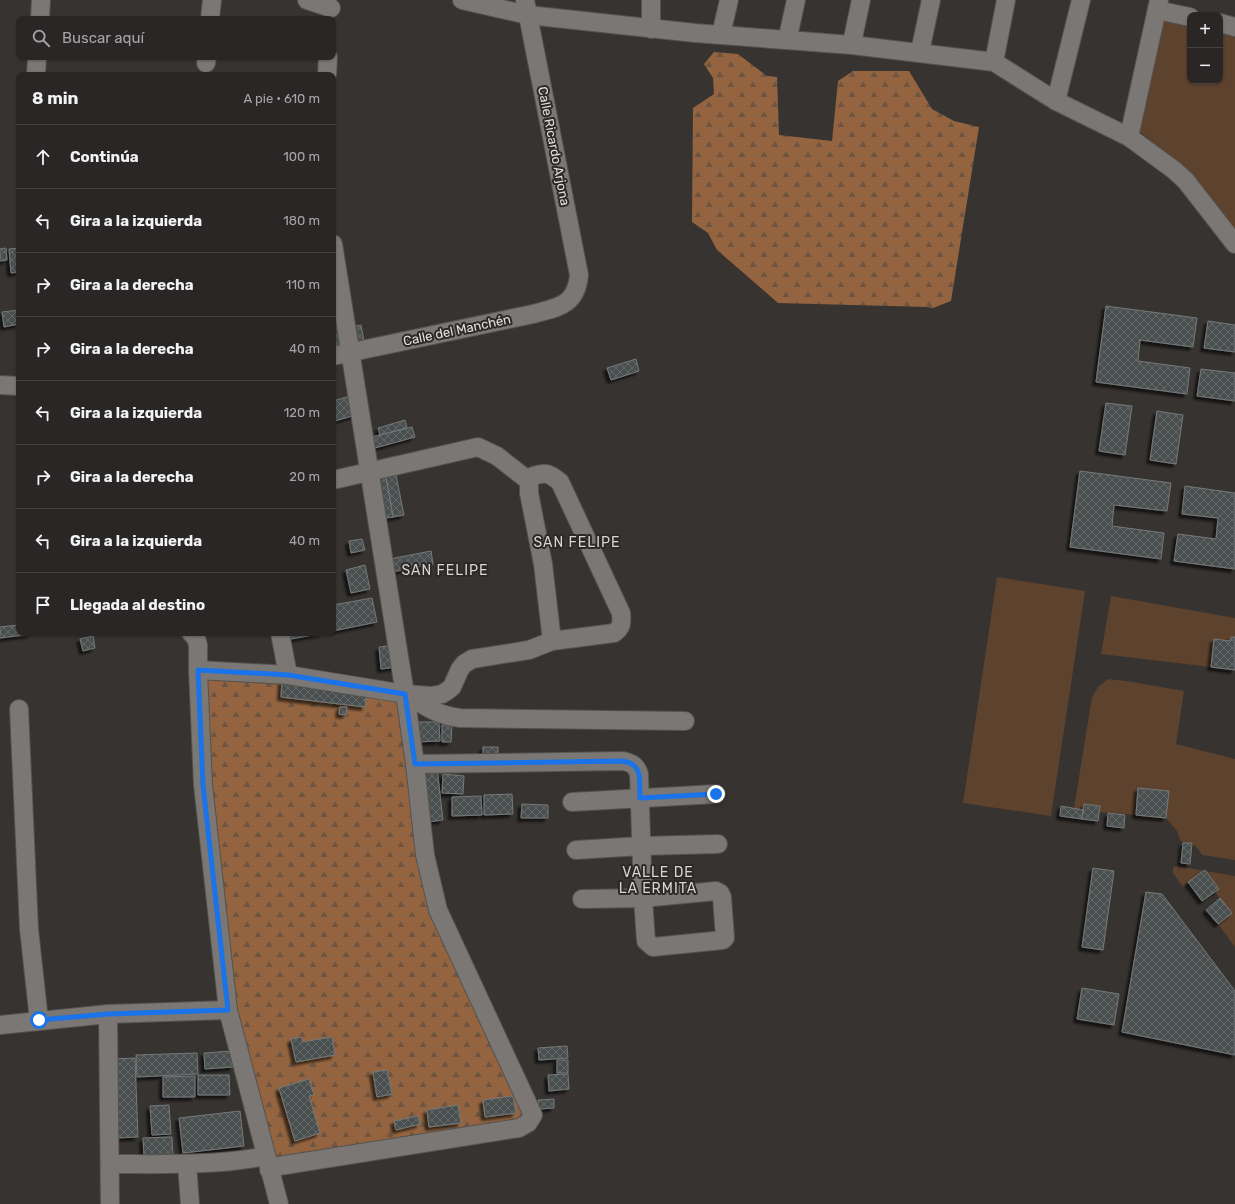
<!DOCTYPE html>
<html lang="es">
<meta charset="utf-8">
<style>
:root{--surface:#292625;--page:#353232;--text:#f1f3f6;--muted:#a5a5a7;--line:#454342}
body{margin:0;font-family:Rubik,sans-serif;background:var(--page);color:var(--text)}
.controls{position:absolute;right:12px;top:12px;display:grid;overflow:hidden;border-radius:8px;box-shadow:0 1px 3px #0004}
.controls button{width:36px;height:36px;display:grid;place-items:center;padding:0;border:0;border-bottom:1px solid var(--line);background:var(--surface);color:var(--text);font:20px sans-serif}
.stop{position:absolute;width:12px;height:12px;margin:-9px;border:3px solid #1a73e8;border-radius:50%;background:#fff}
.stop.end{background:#1a73e8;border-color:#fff;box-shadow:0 1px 4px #0008}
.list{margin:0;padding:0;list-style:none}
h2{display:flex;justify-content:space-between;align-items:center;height:52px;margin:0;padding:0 16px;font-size:17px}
h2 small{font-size:13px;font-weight:400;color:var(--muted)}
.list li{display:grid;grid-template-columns:26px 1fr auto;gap:12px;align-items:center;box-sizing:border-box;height:64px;padding:0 16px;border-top:1px solid var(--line)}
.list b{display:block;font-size:15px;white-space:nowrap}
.list em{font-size:13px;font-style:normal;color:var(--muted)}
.icon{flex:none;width:22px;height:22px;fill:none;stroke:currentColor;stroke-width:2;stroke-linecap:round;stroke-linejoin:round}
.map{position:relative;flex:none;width:1235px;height:1204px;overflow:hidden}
.search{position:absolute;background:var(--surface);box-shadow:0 1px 3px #0004;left:16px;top:16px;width:320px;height:44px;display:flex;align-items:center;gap:10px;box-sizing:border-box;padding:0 14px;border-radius:8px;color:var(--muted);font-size:15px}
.panel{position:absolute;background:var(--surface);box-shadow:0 1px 3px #0004;left:16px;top:72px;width:320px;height:564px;border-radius:8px}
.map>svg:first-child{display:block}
</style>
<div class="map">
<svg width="1235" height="1204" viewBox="0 0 1235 1204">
<defs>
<pattern id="forest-firs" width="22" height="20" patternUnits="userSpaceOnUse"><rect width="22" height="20" fill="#93643f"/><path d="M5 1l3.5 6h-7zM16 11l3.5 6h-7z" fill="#6f5541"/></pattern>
<pattern id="building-cross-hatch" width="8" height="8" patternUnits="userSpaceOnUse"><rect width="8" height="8" fill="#4a5050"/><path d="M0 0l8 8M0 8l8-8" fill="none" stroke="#646969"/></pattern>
<filter id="shadow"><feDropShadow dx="-3.5" dy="3.5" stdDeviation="1" flood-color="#0009"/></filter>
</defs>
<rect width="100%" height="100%" fill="#373331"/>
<!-- green -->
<g fill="#5d422e">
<polygon points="1162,19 1190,26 1190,81 1220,81 1220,33 1235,37 1235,231 1194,177 1138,130"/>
<polygon points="997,577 1085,591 1051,816 963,803"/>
<polygon points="1111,596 1235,618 1235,637 1231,637 1230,641 1214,639 1211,667 1101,654"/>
<path d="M 1108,679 L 1127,681 L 1184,691 L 1176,744 L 1235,759 L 1235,860 L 1202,855 C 1196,845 1195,844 1183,843 L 1180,839 L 1177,831 L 1166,818 L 1169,791 L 1138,788 L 1136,815 L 1100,812 L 1100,806 L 1084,804 L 1083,810 L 1074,808 L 1092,697 L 1098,687 Z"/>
<polygon points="1176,866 1235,876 1235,947 1218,924 1232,913 1215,892 1205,870 1183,887 1173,873 1173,868"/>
</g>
<!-- forest -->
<g fill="url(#forest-firs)">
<polygon points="714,52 738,54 767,76 777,77 779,135 832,141 838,81 853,71 909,71 932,109 954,121 979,127 951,301 933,308 926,307 778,303 717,250 708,233 692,222 693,108 714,94 713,78 704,64"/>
<polygon points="209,673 403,695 437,912 530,1113 524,1118 273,1161 233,1006 200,705"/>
</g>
<!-- building -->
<g fill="url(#building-cross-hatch)" stroke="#74797a" filter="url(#shadow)">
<polygon points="6,248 7,260 0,261 0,249"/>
<polygon points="19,248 19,272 11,273 9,249"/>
<polygon points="1106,306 1197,318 1193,347 1140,340 1138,361 1190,368 1187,394 1096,382"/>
<polygon points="19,310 19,324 4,327 2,312"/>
<polygon points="339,318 345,344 334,346 333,319"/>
<polygon points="1208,321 1235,325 1235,352 1204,348"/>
<polygon points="361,325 364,341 354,343 352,327"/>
<polygon points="636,359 639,371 611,380 607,368"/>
<polygon points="1201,369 1235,373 1235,401 1197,396"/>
<polygon points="354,395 359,414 335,421 333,414 333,401"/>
<polygon points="1106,403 1132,406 1125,455 1099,451"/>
<polygon points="1157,411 1183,415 1176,464 1150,460"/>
<polygon points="405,420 407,428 380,435 378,428"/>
<polygon points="412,427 415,437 375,448 372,437"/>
<polygon points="395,470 404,515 393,517 385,472"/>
<polygon points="1080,471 1171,483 1167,511 1114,505 1112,526 1164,533 1161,559 1070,547"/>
<polygon points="385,472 393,517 380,519 371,475"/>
<polygon points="1185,486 1235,493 1235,569 1174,561 1178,534 1216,539 1218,518 1182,514"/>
<polygon points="362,539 365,550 351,553 349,541"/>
<polygon points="431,551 433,564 392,572 390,559"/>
<polygon points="365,565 370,589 351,593 346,570"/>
<polygon points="372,598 377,622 333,631 333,605"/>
<polygon points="19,625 19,633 32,634 0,638 0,627"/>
<polygon points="284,633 323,633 286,640"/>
<polygon points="93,636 95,648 83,651 80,639"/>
<polygon points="1231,637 1235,637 1235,670 1211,667 1214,639 1230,641"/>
<polygon points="395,645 397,667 381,669 379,647"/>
<polygon points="282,680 367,690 365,707 281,697"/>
<polygon points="340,707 347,707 346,715 339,714"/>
<polygon points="415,722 439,722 440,741 415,742"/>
<polygon points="442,725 452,725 451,742 442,742"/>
<rect x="483" y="747" width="15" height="10"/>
<polygon points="437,768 443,820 427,822 421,770"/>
<polygon points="443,774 464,776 463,794 442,793"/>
<polygon points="1138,788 1169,791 1166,818 1136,815"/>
<polygon points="512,794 513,814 484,815 484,795"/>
<polygon points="481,796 482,815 452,816 452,797"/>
<polygon points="522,804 548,805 548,818 521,818"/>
<polygon points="1084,804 1100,806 1098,821 1082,819"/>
<polygon points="1061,806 1083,810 1082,819 1060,816"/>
<polygon points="1108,813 1125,815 1124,828 1107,826"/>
<polygon points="1183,843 1192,843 1190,864 1181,863"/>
<polygon points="1093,868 1114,871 1103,950 1082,947"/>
<polygon points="1205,870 1219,889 1202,901 1188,882"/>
<polygon points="1146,892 1162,894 1235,991 1235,1055 1122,1032"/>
<polygon points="1220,898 1232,913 1218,924 1206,910"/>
<polygon points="1082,988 1119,994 1114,1025 1077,1019"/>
<polygon points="302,1037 302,1042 332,1037 335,1055 296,1062 291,1039"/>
<polygon points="567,1046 568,1058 539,1060 538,1048"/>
<polygon points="232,1051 233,1067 205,1069 204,1053"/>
<polygon points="197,1053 198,1074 137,1077 136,1055"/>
<polygon points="135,1058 138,1137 116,1138 114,1059"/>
<rect x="557" y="1060" width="11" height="13"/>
<polygon points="387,1070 392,1094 377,1097 373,1072"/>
<polygon points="568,1074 569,1089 549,1091 548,1075"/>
<polygon points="198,1075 229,1075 230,1095 198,1095"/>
<polygon points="195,1076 195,1097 163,1097 163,1077"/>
<polygon points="309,1079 314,1095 309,1096 320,1133 295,1141 279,1088"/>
<polygon points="513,1096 516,1113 485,1117 483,1100"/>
<polygon points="554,1099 554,1108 539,1109 538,1100"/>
<polygon points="169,1105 171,1134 152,1135 150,1106"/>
<polygon points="458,1105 461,1123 429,1127 427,1110"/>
<polygon points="240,1111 244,1146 183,1153 179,1118"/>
<polygon points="418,1116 420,1124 396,1130 394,1121"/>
<polygon points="172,1137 173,1155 144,1156 143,1138"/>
</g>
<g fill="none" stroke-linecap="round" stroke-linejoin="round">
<defs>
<g id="minor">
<polyline points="307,0 331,8"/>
<polyline points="462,0 528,15 695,33 852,45 994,62 1056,101 1129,137 1174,170 1186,181 1235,244"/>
<polyline points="1157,10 1190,17"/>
<polyline points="40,19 41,0"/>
<polyline points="210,19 212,0"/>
<polyline points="1220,23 1235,27"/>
<polyline points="723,26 729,0"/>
<polyline points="651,29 651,0"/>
<polyline points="789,32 796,0"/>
<polyline points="853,38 861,0"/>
<polyline points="921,47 931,0"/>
<polyline points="994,62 1006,0"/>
<polyline points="206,63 207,57"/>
<polyline points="36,75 37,57"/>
<polyline points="327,75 328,57"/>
<polyline points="1056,101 1081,0"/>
<polyline points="1129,137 1159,0"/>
<path d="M 333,356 L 533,314 C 558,307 576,306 579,275 L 525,0"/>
<polyline points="0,385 19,386"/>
<polyline points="333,480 478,447 497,456 529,481"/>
<polyline points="191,633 196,638 198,645 198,670 203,785 228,1010 279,1204"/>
<polyline points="280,633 288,675"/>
<path d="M 198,670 L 288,675 L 405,694 L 431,696 L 442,694 L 447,691 L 452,687 L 460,669 L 464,664 L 472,659 L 529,650 L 552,641 L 614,633 C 622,628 622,622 621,613 L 560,482 C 549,473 546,472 533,476 L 529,481 L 529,493 L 543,564 L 552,641"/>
<path d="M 407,695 C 426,707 437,715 460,718 L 685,721"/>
<polyline points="19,709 29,929 39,1020"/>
<path d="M 415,764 L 623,761 C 632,763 636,765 639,774 L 643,898 L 646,941 L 653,947 L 723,940 L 725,938 L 722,897 L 720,893 L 716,891 L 643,898 L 582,899"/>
<polyline points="572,802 716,794"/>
<polyline points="576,850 641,846 718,844"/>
<polyline points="108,1014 110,1204"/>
<polyline points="0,1025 108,1014 228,1010"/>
<path d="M 110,1164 C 162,1164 215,1166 266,1156"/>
<polyline points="187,1164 190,1204"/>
<polyline points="269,1170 279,1166 519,1128 528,1123 533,1115 438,910 425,855 415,764 405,694 333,244"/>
</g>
</defs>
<!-- minor casing -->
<use href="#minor" stroke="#555250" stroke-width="20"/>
<!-- minor -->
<use href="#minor" stroke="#7b7774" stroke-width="18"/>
</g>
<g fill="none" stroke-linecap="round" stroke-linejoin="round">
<!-- route -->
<path stroke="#1a73e8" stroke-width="5" d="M 39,1020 L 108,1014 L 228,1010 L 203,785 L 198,670 L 288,675 L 405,694 L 415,764 L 623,761 C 644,765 639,780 640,798 L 716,794"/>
</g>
<g text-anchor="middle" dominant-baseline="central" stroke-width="4" stroke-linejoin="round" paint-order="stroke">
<!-- street labels -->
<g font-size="13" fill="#e2e0de" stroke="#2d2927">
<text transform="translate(554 146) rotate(79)">Calle Ricardo Arjona</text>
<text transform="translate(457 330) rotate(-12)">Calle del Manchén</text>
</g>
<!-- neighbourhood labels -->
<g font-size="14" letter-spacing="1" fill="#d9d4d1" stroke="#2d2927">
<text x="577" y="542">SAN FELIPE</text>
<text x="445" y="570">SAN FELIPE</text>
<text x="658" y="872">VALLE DE<tspan x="658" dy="16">LA ERMITA</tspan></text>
</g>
</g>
</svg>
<div class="controls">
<button>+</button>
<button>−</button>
</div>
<div class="stop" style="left:39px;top:1020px"></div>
<div class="stop end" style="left:716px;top:794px"></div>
<div class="search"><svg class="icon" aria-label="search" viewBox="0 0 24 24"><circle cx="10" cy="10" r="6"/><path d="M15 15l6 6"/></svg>Buscar aquí</div>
<section class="panel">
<h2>8 min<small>A pie · 610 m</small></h2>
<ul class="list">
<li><svg class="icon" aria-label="ahead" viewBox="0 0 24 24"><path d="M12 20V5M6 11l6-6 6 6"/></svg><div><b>Continúa</b></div><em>100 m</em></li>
<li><svg class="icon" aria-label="left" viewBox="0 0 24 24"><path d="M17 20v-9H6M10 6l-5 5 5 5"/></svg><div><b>Gira a la izquierda</b></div><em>180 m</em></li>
<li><svg class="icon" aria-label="right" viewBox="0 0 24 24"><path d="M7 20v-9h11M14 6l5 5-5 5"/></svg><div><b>Gira a la derecha</b></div><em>110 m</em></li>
<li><svg class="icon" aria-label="right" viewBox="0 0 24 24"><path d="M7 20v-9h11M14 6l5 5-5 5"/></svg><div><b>Gira a la derecha</b></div><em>40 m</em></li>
<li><svg class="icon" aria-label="left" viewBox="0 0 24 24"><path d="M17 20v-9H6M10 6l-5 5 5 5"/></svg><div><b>Gira a la izquierda</b></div><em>120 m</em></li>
<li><svg class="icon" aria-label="right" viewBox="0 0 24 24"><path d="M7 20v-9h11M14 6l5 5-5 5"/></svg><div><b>Gira a la derecha</b></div><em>20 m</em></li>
<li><svg class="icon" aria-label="left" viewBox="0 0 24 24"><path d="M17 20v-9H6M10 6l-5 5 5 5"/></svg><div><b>Gira a la izquierda</b></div><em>40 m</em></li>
<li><svg class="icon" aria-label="arrive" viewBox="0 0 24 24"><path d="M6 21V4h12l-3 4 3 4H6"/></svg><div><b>Llegada al destino</b></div></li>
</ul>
</section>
</div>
